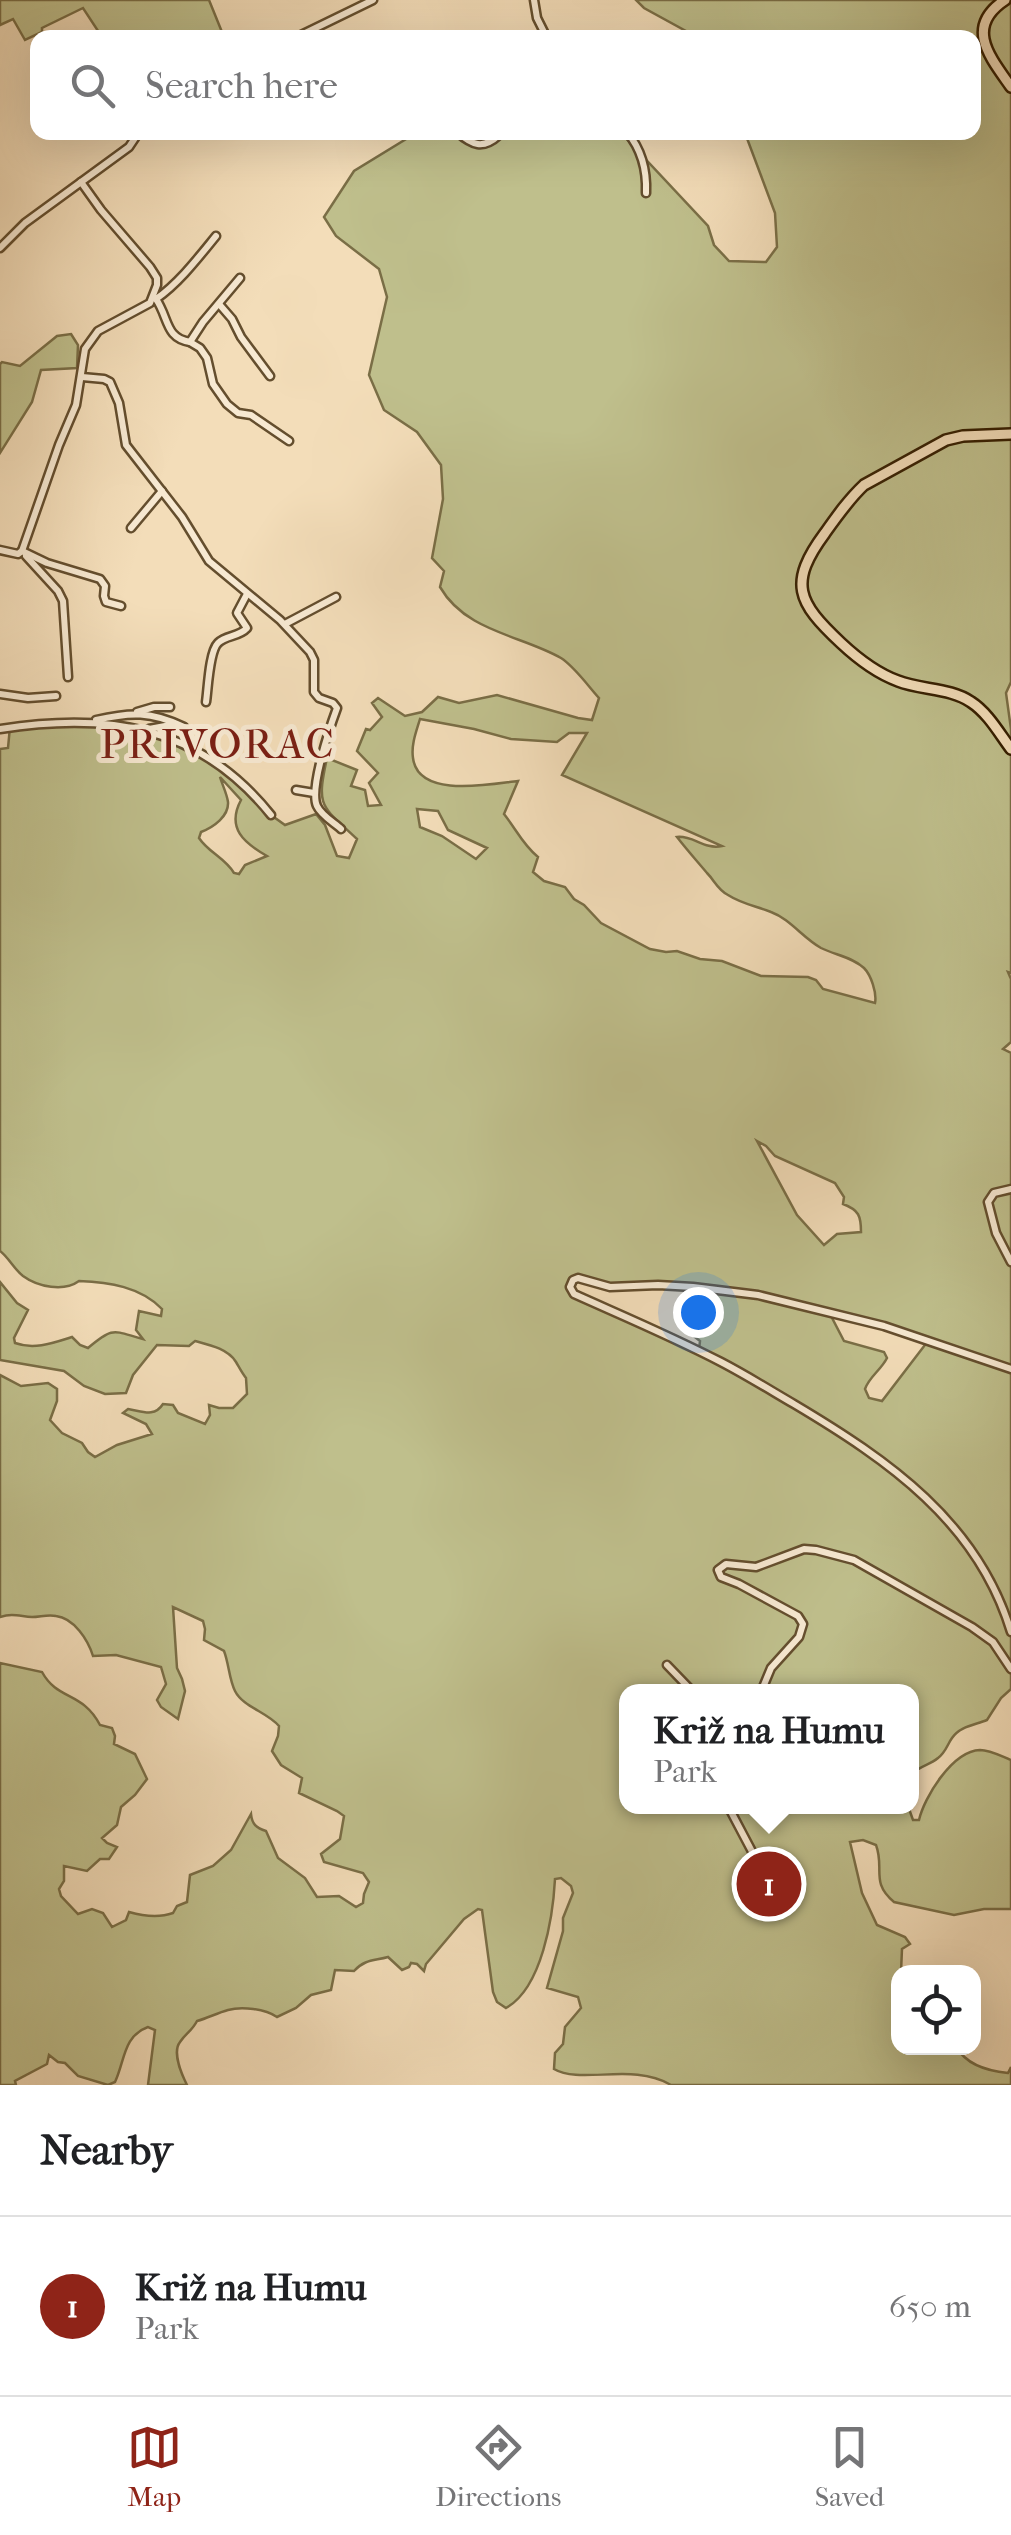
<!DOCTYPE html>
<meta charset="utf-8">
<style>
:root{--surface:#fff;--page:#f6f6f6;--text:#202124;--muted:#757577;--line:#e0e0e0;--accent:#8f2418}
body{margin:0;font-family:"IM FELL French Canon",serif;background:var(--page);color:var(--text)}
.controls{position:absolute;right:30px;bottom:30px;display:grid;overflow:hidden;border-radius:20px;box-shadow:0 10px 40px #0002}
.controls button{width:90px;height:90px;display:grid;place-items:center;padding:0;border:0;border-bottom:2px solid var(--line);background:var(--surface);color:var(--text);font:50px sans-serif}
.you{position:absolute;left:698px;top:1312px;width:35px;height:35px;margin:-25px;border:8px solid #fff;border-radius:50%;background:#1a73e8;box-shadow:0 0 0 15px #1a73e833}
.badge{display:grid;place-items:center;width:65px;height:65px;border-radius:50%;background:var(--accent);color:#fff;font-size:32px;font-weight:700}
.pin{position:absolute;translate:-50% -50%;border:5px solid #fff;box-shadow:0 2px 10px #0006}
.popup{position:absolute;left:619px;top:1684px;width:300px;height:130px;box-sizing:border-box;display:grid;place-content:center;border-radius:20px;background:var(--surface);filter:drop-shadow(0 2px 8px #0005);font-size:32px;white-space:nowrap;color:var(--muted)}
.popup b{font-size:38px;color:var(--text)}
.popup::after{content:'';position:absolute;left:50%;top:100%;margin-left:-20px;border:20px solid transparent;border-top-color:var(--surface)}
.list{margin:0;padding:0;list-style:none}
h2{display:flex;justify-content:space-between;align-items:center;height:130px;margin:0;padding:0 40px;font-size:42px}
h2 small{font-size:32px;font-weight:400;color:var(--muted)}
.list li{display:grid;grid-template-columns:65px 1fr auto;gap:30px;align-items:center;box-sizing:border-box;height:180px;padding:0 40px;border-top:2px solid var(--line)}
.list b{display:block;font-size:38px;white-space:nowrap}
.list p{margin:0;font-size:32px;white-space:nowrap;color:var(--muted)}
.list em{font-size:32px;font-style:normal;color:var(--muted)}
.icon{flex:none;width:55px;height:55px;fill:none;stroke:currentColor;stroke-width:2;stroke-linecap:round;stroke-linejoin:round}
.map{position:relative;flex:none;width:1011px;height:2085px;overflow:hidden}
.search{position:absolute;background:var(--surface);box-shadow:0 10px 40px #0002;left:30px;right:30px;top:30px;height:110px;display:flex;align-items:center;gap:25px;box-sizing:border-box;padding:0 35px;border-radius:20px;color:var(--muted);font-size:38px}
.sheet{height:310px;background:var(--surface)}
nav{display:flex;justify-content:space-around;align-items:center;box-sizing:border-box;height:140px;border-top:2px solid var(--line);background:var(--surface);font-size:28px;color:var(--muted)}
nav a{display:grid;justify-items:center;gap:5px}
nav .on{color:var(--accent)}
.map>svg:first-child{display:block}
</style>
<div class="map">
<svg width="1011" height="2085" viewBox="0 0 1011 2085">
<rect width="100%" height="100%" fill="#f3ddb9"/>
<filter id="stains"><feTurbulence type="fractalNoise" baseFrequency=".002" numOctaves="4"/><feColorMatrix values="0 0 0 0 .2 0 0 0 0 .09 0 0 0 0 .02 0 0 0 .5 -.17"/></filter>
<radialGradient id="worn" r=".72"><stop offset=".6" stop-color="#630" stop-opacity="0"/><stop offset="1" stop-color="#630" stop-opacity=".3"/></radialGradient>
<!-- green -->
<g fill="#bfbf8c" stroke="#7a6e46" stroke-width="2.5" fill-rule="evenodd">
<polygon points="0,0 209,0 224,37 102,37 83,8 42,28 42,32 25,40 13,19 0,25"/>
<path d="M 636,0 L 1011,0 L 1011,682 L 1006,693 L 1011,729 L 1011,973 L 1008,972 L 1011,979 L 1011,1042 L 1003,1049 L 1011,1053 L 1011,1689 L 1001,1698 L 987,1720 C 975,1725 960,1726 952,1738 C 947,1745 946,1752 938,1758 C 930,1765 919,1766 912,1774 L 912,1692 L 626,1692 L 626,1806 L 908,1806 L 913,1820 L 919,1820 C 924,1798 952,1751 980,1750 C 990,1750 1001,1756 1011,1760 L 1011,1909 L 984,1909 L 954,1915 L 894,1902 C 870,1882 885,1869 876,1845 L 863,1840 L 850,1842 L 862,1893 L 877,1925 L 905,1937 L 910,1944 L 902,1949 L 901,1972 L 898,1972 L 898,2048 L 957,2048 C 967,2065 988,2071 1008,2073 L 1011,2067 L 1011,2085 L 671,2085 C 633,2062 581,2085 554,2069 L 555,2053 L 563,2044 L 565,2027 L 581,2008 L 578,1997 L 547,1988 L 563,1931 L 563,1918 L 573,1893 L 571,1886 L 561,1878 L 555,1879 C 553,1917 542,1988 506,2008 L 497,2002 L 493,1992 L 482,1910 L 478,1909 L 464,1919 L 426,1964 L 424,1971 L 417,1964 L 411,1963 L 409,1967 L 402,1970 L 388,1957 C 374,1961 365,1959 354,1971 L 335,1970 L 331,1990 L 311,1995 L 296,2008 L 277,2017 C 265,2009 242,2006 228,2010 C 217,2013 208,2018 197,2021 C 192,2031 186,2033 180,2042 C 172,2052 182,2075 187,2085 L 148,2085 L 155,2030 L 148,2027 C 123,2036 125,2061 115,2082 L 108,2085 L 78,2076 L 65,2063 L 58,2062 L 49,2055 L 47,2064 L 15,2081 L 16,2085 L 0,2085 L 0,1663 L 42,1672 C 58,1701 82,1691 100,1725 L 112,1728 L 115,1736 L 114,1744 L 135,1754 L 147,1779 L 135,1795 L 121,1807 L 117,1825 L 102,1838 L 107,1843 L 117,1847 L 109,1859 L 100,1859 L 87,1871 L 64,1866 L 64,1881 L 59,1889 L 61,1896 L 78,1914 L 92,1909 L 103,1913 L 112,1927 L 126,1920 L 129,1912 C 143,1916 159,1918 173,1913 L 177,1906 L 187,1902 L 190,1875 L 213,1866 L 231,1850 L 251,1814 C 252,1824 256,1828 266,1831 L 278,1858 L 305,1878 L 317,1897 L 339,1896 L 356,1907 L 363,1903 L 364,1894 L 369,1882 L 363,1873 L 324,1862 L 321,1854 L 340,1839 L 344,1816 L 337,1811 L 299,1793 L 302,1778 L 281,1765 L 272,1751 L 278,1736 L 279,1726 C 267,1712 243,1707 235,1691 C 229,1679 229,1664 224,1651 L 204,1640 L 205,1629 L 203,1621 L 173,1607 L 177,1668 L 182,1679 L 185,1691 L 178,1719 L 161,1707 L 157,1700 L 166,1684 L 161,1667 L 116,1655 L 93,1656 C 88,1640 74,1618 56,1616 C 48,1614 40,1617 32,1617 C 19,1616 12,1613 0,1617 L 0,1375 L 21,1386 L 48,1383 L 57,1389 L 57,1401 L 50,1420 L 62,1433 L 82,1443 L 88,1452 L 95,1457 L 117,1445 L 152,1434 L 146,1424 L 123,1413 L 128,1409 C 142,1411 154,1418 163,1404 L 173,1405 L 178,1413 L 205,1424 L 210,1415 L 209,1405 L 219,1408 L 233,1408 L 247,1394 L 246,1378 C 242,1373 239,1367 236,1362 C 228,1349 210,1345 195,1341 L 189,1346 L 157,1345 L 133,1375 L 126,1393 L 105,1394 L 84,1386 L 64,1371 L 0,1360 L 0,1282 L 17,1303 L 28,1310 L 14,1338 L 15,1343 C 34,1350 53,1343 72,1337 L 80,1345 L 88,1348 C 114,1326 113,1331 143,1339 L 136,1330 L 139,1311 L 161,1316 L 162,1309 C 141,1287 109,1282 79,1281 C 64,1292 38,1287 23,1276 C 14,1269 9,1258 0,1251 L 0,749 L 8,748 L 10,727 L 79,721 L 156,733 L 229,773 L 271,815 L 285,825 L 316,814 L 325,825 L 337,856 L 349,858 L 357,839 C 321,805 316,808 327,758 L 357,770 L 351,786 L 365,790 L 368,806 L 381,805 L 369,783 L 378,773 L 357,751 L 366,729 L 370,730 L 382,717 L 372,703 L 378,698 L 405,716 L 422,712 L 438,697 L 459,703 L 497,695 L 578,718 L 592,720 L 599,698 C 588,686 575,667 561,658 C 521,635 466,632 440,587 L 444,571 L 432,558 L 443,499 L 441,465 L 417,432 L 384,410 L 369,375 L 387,297 L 379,269 L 336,236 L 324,217 L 354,171 L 416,133 L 621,133 L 708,226 L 714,245 L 729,261 L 766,262 L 777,247 L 775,213 L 745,133 L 974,132 L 974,38 L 697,37 L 644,8 ZM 420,719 L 474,729 L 511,739 L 557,742 L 569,733 L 587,733 L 562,775 L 722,846 C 704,850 693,835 677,837 C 687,850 697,861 707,873 C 715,881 717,889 728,895 C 742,904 756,906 771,912 C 790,919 803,938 821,948 C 835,955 852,957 864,968 C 871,975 877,993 875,1003 L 823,989 L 816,980 L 808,977 L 761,976 L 722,961 L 700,959 L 677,951 L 666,952 L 650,949 L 601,923 L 584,905 L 574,899 L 565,887 L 544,881 L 533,872 L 538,857 C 523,845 516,829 504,814 L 518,781 C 491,784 418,799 413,758 C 411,745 416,732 420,719 ZM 220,777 L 241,800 C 226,828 244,843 267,856 L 245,865 L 239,874 L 234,873 C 225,858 208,852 199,838 L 201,832 C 214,827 229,816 228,802 C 227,794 222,784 220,777 ZM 417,809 L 438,811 L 448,830 L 487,848 L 476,859 L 442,836 L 420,827 ZM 757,1141 L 766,1146 L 775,1156 L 835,1183 L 844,1197 L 843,1204 C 859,1210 861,1216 861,1232 L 837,1234 L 824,1245 L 797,1215 ZM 578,1278 L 619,1288 L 692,1288 L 687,1296 L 689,1303 L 703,1312 L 703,1316 L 694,1318 L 685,1325 L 686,1330 L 700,1341 L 699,1350 L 570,1290 ZM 830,1314 L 928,1341 L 882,1401 L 869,1398 L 865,1389 C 869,1377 881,1370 887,1358 L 884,1352 L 844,1341 Z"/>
<polygon points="71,334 78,345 77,368 41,370 32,402 0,453 0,364 2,362 20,366 57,336"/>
</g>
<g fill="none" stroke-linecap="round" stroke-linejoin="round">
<defs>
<g id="minor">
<polyline points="534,0 537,18 547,38"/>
<polyline points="295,38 373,0"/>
<path d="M 457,132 C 472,145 483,150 499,135"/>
<path d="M 627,132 C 642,150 647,170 646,193"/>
<polyline points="0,248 25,223 129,147 139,132"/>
<path d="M 155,298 L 156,299 C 179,283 198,258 216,236"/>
<path d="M 156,299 C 169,318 165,338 190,342 L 203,322 L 240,278"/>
<polyline points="219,304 232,319 241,337 270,376"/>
<polyline points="190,342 200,348 207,358 213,384 227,404 238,413 251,415 289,441"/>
<path d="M 82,377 L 104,379 L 110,382 L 119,403 L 126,445 L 182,517 L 209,561 L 280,620 L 310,652 L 314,660 L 314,692 L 319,698 L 333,703 L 337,708 C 330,727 309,789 317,806 C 321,815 333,822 341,829"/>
<polyline points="131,528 162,491"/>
<polyline points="0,550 18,554 22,551 47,563 100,579 105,586 104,596 106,602 121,606"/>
<polyline points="22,551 59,445 76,405 85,349 98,331 150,303 157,285 157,278 150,267 101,210 81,182"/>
<polyline points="26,556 58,591 63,601 68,677"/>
<polyline points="285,624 336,597"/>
<polyline points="0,694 28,698 56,696"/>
<path d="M 206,702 C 208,689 209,652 218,643 C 226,635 239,637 247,628 L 237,613 L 247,594"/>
<polyline points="137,712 154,707 170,707"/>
<path d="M 96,720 C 130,712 151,711 184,727"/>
<path d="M 0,729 C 108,712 199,725 271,815"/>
<polyline points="149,729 176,724"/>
<polyline points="296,790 314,793"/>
<polyline points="1011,1189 994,1193 988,1202 996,1233 1011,1262"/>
<path d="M 1011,1369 L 884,1326 L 758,1295 L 693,1287 L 658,1285 L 610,1287 L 578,1278 L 573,1280 L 570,1287 L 574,1294 C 623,1316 673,1337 721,1362 C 746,1375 770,1390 794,1404 C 888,1460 978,1522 1011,1632"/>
<polyline points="667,1665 693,1692"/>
<polyline points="761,1692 771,1668 799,1637 803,1624 798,1616 739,1584 721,1577 718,1570 726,1564 756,1567 804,1549 816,1550 854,1560 972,1627 993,1642 1011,1669"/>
<polyline points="728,1806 766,1878"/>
</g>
<g id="primary">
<path d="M 1005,0 C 964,27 990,57 1011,87"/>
<path d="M 1011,434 L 963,436 L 946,440 L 864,485 C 849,499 837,516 825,533 C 788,583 797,602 841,643 C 857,658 876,673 898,681 C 921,690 951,688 971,702 C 988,713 999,733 1011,749"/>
</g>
</defs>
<!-- minor casing -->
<use href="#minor" stroke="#644e2e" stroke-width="11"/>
<!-- primary casing -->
<use href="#primary" stroke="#351e00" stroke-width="14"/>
<!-- minor -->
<use href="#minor" stroke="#f7e9d2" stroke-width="6"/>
<!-- primary -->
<use href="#primary" stroke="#f3ddb9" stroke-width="9"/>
</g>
<g text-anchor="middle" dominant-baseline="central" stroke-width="10" stroke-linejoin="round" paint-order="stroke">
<!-- quarter labels -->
<g font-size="42" letter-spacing="2.5" fill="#7a1f14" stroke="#f7e9d2">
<text x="218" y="744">PRIVORAC</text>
</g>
</g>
<rect width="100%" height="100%" filter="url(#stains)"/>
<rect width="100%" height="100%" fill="url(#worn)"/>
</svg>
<div class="controls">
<button><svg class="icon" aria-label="locate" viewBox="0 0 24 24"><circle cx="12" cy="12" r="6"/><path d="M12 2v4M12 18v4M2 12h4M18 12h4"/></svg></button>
</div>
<div class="you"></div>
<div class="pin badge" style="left:769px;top:1884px">1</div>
<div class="popup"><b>Križ na Humu</b>Park</div>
<div class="search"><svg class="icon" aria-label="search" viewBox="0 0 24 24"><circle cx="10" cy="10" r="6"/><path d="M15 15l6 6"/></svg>Search here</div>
</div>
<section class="sheet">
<h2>Nearby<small></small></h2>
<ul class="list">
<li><span class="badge">1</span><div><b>Križ na Humu</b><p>Park</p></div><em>650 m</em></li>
</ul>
</section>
<nav>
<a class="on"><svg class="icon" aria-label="map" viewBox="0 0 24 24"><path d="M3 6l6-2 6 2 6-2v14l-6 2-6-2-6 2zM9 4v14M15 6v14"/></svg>Map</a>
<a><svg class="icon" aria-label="directions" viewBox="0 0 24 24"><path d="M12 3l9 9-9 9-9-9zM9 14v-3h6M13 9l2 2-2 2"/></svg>Directions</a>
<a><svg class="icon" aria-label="saved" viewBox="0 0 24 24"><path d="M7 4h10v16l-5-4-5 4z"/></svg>Saved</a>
</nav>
